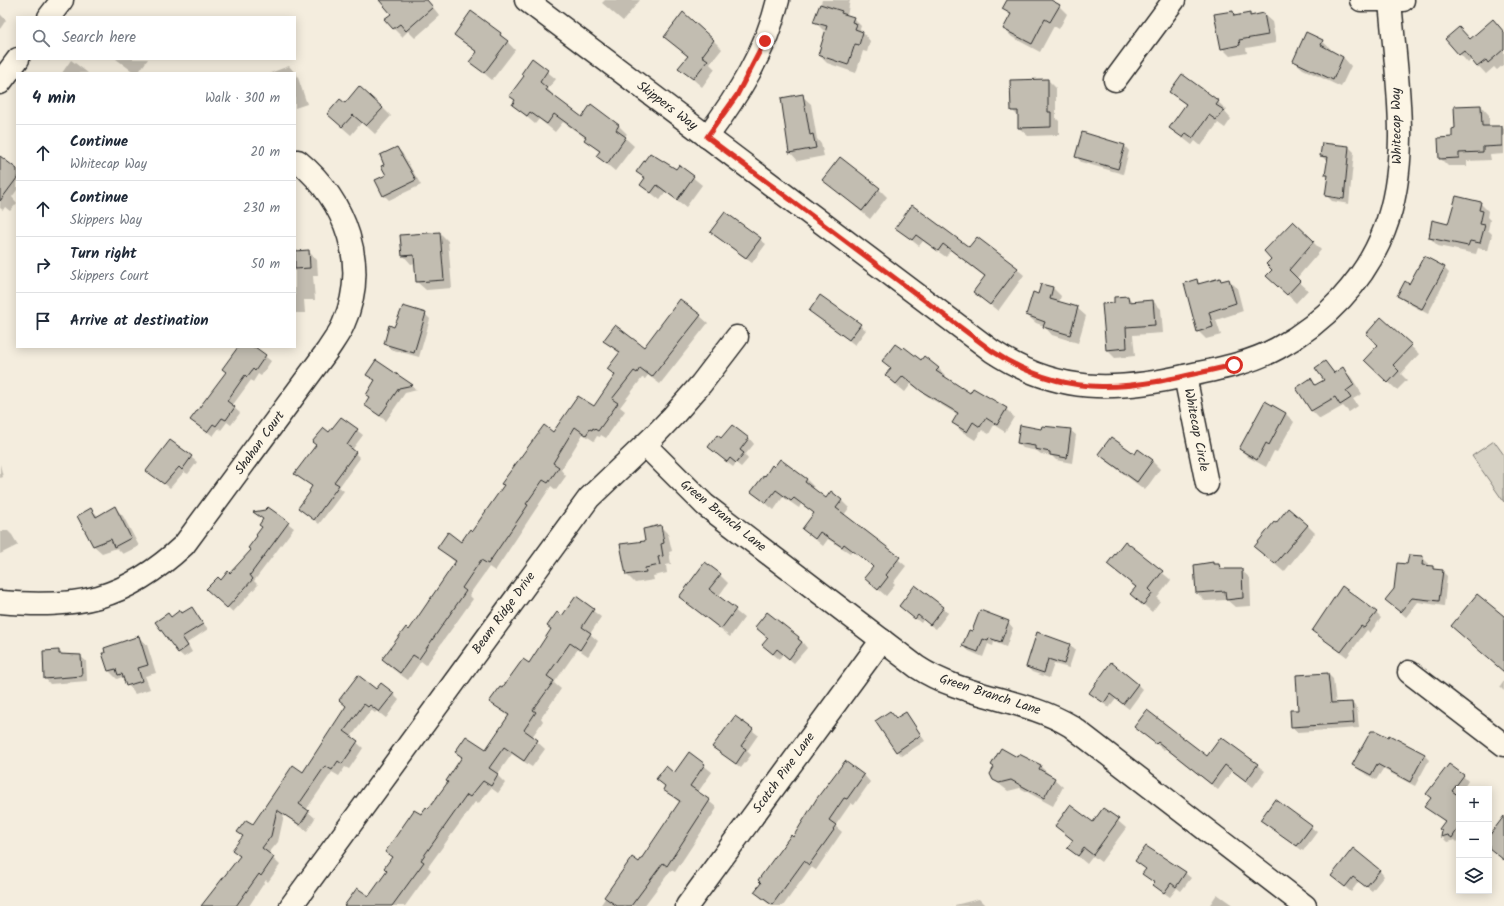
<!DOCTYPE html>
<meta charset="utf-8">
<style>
:root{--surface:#fff;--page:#f2f2f3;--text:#1f2937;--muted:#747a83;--line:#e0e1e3}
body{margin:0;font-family:Kalam,sans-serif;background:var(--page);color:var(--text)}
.controls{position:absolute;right:12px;bottom:12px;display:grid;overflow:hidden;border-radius:0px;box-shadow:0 2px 10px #0003}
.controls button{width:36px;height:36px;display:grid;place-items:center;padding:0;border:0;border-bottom:1px solid var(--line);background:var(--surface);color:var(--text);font:20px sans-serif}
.stop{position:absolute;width:12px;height:12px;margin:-9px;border:3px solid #d93025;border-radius:50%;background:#fff}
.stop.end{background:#d93025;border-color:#fff;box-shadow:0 1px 4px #0008}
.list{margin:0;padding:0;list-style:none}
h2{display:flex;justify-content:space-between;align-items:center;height:52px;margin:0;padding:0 16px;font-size:17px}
h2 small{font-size:13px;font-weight:400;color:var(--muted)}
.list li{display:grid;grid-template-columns:26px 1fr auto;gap:12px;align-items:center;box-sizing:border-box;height:56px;padding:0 16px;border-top:1px solid var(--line)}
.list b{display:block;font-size:15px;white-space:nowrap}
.list p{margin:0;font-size:13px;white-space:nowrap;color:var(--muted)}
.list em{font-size:13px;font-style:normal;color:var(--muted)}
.icon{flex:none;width:22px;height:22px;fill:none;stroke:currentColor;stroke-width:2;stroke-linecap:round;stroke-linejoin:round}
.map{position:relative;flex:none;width:1504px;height:906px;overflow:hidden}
.search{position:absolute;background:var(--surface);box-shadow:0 2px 10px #0003;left:16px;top:16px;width:280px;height:44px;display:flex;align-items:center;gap:10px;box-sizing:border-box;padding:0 14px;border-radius:0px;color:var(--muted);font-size:15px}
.panel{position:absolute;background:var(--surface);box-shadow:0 2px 10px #0003;left:16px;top:72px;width:280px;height:276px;border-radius:0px}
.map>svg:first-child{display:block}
</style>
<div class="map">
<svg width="1504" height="906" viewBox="0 0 1504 906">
<rect width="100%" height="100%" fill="#f4edde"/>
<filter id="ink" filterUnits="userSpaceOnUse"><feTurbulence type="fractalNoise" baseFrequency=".025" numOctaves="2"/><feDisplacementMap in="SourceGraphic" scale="8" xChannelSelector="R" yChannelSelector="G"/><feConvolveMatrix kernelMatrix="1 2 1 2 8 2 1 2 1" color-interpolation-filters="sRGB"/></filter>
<g filter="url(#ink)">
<!-- green -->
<polygon fill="#d6d1c4" stroke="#807e78" points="1494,441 1504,455 1504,502 1472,456"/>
<!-- shadow -->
<g fill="#0003">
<polygon points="380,0 427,0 440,16 415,38 408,31 402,37 394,29 392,14"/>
<polygon points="605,0 640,0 623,21 602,3"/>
<polygon points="822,0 850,0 847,16 853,18 861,26 860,29 870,41 867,52 863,51 856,73 827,63 819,55 827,31 823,30 815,22"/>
<polygon points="1009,0 1048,0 1059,6 1067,14 1059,29 1054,26 1040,52 1012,37 1004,29 1011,16 1004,9"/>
<polygon points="1232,12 1237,16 1250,14 1252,16 1263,14 1272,22 1276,43 1246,48 1247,53 1230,56 1222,48"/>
<polygon points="0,14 6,20 0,29"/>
<polygon points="683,14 700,27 722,49 710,64 715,69 702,87 680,68 688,57 665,37"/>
<polygon points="1504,32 1504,64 1497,70 1494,67 1486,74 1472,59 1468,63 1447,39 1471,40"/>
<polygon points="455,34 500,34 515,50 492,80 471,62 477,53"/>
<polygon points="1322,41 1331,49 1330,51 1343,57 1351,66 1341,87 1303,69 1294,61"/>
<polygon points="116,59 148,59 138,73 135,73"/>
<polygon points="71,60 88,73 62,73"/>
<polygon points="533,60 556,79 548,89 554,97 582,118 619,126 627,134 624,137 634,146 615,171 597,156 600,152 585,140 586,138 563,122 555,132 539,119 535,124 513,105 516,101 510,96 525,77"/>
<polygon points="289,66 297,75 307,104 295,108 295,73 270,73"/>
<polygon points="1182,76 1218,102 1227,110 1225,112 1231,119 1225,128 1218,123 1201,146 1195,141 1192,145 1170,128 1187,106 1170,92"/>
<polygon points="1048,80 1056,88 1056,118 1059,121 1059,135 1028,136 1019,128 1019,117 1012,110"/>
<polygon points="802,96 811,104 817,139 821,144 824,156 798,161 790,152"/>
<polygon points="345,104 383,108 391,116 375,134 362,122 351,135 336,122"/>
<polygon points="1481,106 1489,115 1489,127 1502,127 1504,129 1504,154 1490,155 1491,160 1467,161 1467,166 1448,166 1440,158 1453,138 1456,129"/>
<polygon points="1124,145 1129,151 1123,174 1081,162 1076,156"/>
<polygon points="1349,147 1354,152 1349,204 1332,201 1327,196 1329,177 1326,174 1328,162 1321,156"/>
<polygon points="397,148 402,153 421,185 389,200 384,195 387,175 386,165"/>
<polygon points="0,160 17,170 17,190 12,197 17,203 10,211 5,207 3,210 0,208"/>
<polygon points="680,167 702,185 686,207 666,192 660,200 641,185 645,179 638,172 677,170"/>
<polygon points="824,180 879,189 887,197 870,219"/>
<polygon points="1480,203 1488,211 1487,217 1490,220 1488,230 1492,234 1488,251 1478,248 1476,254 1438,246 1430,238"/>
<polygon points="725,213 766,244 752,263 717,237"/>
<polygon points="1293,222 1321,250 1296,279 1308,290 1296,303 1268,276 1273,270 1272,259"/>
<polygon points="896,228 970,248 1017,269 1024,275 998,311 974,292 985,277 950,250 946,257 923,241 919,246"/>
<polygon points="440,233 448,241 452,288 426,290 417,282 416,263 411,264 403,255"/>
<polygon points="295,252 309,252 317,260 318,276 313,276 315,300 304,300 305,313 295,313"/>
<polygon points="1444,268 1449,273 1428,314 1404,301 1398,296 1410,285"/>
<polygon points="1219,279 1222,282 1229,280 1237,288 1243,311 1216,320 1221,335 1206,339 1198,331 1197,281 1201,284"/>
<polygon points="1042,285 1053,288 1061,296 1059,302 1077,308 1086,316 1078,343 1052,335 1044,326 1036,323 1027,315 1039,295"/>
<polygon points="821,297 866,330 855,345 810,311"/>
<polygon points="1128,297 1134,303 1153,301 1161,309 1163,333 1133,335 1135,356 1115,358 1107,350 1115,304"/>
<polygon points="425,314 430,319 419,357 390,349 385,344 395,328"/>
<polygon points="700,316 708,323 660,384 648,375 645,379 642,378 620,407 625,411 606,438 601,435 600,437 597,436 594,441 583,434 561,470 566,476 556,490 551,486 495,571 489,567 469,595 473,599 426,665 421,661 408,680 390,667 383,659 409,631 456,563 438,547 461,543 473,532 505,486 502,484 554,433 594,408 615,376 609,369 620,354 605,341 644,348"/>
<polygon points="1382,319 1419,354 1401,374 1407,380 1397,390 1373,368 1379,345"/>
<polygon points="239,347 253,347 271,361 261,376 258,374 253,382 251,380 232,406 240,413 231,425 227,422 221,430 219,428 213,436 192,420 227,373 223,369"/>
<polygon points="883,361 921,361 938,368 946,376 945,378 970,395 1006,409 1014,417 1005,432 994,425 989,434 982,430 975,440 961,431 953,422 958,415 930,398 911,384 905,392 894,383 886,375 891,369"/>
<polygon points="376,362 417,390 405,393 386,421 365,405 370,397 375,381 368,374"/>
<polygon points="1325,362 1335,373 1342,369 1351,377 1362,394 1353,399 1358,406 1349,412 1343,406 1320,419 1311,410 1311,380 1317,386 1325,380"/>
<polygon points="1266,403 1286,414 1294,422 1277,452 1274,451 1266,467 1248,457 1240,449"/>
<polygon points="341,418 363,435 352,450 360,458 339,487 344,491 319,524 300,508 312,493 313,487 295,473"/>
<polygon points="1042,430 1070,430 1076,435 1072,463 1056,460 1052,456 1041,454 1037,451 1023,448 1018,443"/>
<polygon points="749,438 754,444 745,455 748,459 741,467 736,463 733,467 714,452 722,439"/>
<polygon points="170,441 197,462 188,474 184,472 170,488 148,471"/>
<polygon points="1100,454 1135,455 1152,461 1160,469 1145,490 1108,462"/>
<polygon points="0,464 3,477 0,478"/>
<polygon points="806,479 814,487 812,489 826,499 831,492 842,501 849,508 844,515 906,566 893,583 895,585 886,596 865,578 874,567 852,550 850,553 828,539 823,546 803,529 815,514 801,504 799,508 783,497 774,510 752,492"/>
<polygon points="115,508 123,516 139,546 123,554 117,548 102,553 93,545 91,509 98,516"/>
<polygon points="268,508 294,528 254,581 258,585 233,612 213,594 221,581 252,550 263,527 264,520 255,513 266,511"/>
<polygon points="1307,525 1315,533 1284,572 1255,547"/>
<polygon points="660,526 668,534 672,551 669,552 671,564 666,565 667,573 653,576 654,580 635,583 627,575 621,545 646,542"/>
<polygon points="7,530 12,535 18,545 0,554 0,532"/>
<polygon points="1125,542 1171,580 1157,598 1160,601 1152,612 1131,594 1136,588 1108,564"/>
<polygon points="1422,557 1428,563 1427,566 1442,571 1447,576 1444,606 1418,602 1406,617 1386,600 1395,589 1408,565"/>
<polygon points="1212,563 1219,565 1224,570 1241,570 1250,578 1251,606 1235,607 1227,600 1205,601 1197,593"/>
<polygon points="720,575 728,583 718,597 744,618 730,637 680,597"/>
<polygon points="576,598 601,617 590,634 598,641 588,656 578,649 554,683 561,689 541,718 543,721 532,737 545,749 532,767 512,754 497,775 505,783 498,793 491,788 478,804 475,802 428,867 431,870 405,906 349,906 369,898 388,871 392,858 386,852 428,810 449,782 462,758 456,752 486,750 509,717 491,702 529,664 552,630 548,626 562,617"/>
<polygon points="900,606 943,607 948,613 936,629 923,620 921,623"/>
<polygon points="191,608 208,629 187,643 192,652 184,657 178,652 171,618"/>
<polygon points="1376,613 1381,618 1370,633 1367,630 1347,657 1313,631"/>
<polygon points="767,614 799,638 807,648 794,663 783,654 779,659 768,650"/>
<polygon points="1008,622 1013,628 1006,647 994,642 993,646 988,644 983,657 969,651 964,646 972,632"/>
<polygon points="138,637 147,645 156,673 145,676 150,689 135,694 122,677 117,679 109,671 103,654"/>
<polygon points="1069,644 1075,650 1069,668 1054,664 1049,678 1032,672 1027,667"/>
<polygon points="59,651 64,655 80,656 86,661 87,681 50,684 45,678"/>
<polygon points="1328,674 1333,679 1336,704 1352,703 1357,708 1359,728 1297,732 1292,726 1299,711"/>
<polygon points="1504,681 1504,691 1500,687"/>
<polygon points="1137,684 1143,690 1129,709 1116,699 1109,708 1091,693"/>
<polygon points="376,691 393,694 399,700 386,718 377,711 375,713 371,710 351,737 363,748 349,769 345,767 339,776 332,772 306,810 315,818 307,831 284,815 278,842 268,854 280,865 268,882 266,880 249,906 206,906 240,857 233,850 243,836 239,832 253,826 303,773 347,707 340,700"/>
<polygon points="890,712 897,719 906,713 925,741 902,756 897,751"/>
<polygon points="735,717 758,735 747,751 751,755 741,768 714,747"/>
<polygon points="1142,733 1207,757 1221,738 1265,771 1253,787 1232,771 1218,790 1165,748 1164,750"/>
<polygon points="689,754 712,772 698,792 717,808 675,872 671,870 644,906 600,906 632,858 639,863 680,803 664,789 666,787 657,779 675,774"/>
<polygon points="1424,755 1429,760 1415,786 1383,769 1376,780 1359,770 1354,765"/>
<polygon points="1018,758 1040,766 1063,787 1053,806 1020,788 1008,791 993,779"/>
<polygon points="864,775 870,782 854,805 851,803 835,826 842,832 816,870 811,867 783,906 772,906 762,899 756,892 793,838"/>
<polygon points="1463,776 1468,781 1463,789 1459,789 1459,840 1457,842 1455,840 1447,842 1442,837 1445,822 1426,806"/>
<polygon points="1276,800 1317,832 1303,851 1261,820"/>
<polygon points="1104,809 1126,828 1101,862 1093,856 1087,864 1068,848 1073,841 1056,826 1093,823"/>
<polygon points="1379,870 1384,876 1372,891 1359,881 1351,892 1332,876"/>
<polygon points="1185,873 1191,878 1181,891 1177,888 1170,897 1160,890 1154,885 1155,884 1144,874"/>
<polygon points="1217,894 1234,906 1209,906"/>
<polygon points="979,899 986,906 951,906"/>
</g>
<!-- building -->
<g fill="#c2bdb1" stroke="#2b2b2b">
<polygon points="379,0 427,0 433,7 406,31 400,24 393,29 384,19 391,14"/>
<polygon points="1007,0 1051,0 1060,5 1050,22 1045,19 1032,44 1003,29 1011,14 1002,9"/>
<polygon points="820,4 842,11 841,13 854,17 852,22 857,24 855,29 863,32 859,45 855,44 848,65 818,55 827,26 813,22"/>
<polygon points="471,11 501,33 500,35 508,41 484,73 469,62 477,52 454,35"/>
<polygon points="1233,11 1234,16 1250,13 1250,16 1264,13 1268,35 1239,40 1240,45 1221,49 1214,14"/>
<polygon points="683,12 714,40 702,56 708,60 693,79 678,68 688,56 664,37"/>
<polygon points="1493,19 1504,32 1504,49 1488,63 1486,60 1477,67 1464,51 1459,55 1445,39 1459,27 1470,39"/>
<polygon points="1306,32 1323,40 1321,45 1343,57 1333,80 1293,61"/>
<polygon points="532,58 548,70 540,82 547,88 546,90 582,117 591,104 619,125 616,130 626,137 607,164 596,156 600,151 584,140 586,137 554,114 547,124 530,112 527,116 512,105 515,100 509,96 524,76 521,74"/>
<polygon points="1182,74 1219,101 1216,105 1224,110 1216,120 1209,115 1193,138 1186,133 1183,138 1169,128 1186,104 1169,92"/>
<polygon points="1048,79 1048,112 1051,112 1051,127 1018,128 1018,111 1011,111 1010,80"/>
<polygon points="359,86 383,108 366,126 353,115 342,127 327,114 340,99 345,103"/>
<polygon points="803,94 810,135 813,134 816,148 789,153 781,98"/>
<polygon points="1481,105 1482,126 1502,126 1502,146 1483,147 1483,152 1459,153 1459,158 1439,159 1438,138 1452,137 1452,129 1455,128 1454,106"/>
<polygon points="1082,132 1125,145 1118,169 1075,157"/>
<polygon points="1322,143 1349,146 1344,199 1325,196 1328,175 1325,175 1328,157 1320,156"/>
<polygon points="397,147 416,180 383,196 375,180 386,175 381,166 384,165 380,155"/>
<polygon points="650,153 676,169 679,165 694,176 677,200 657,185 651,193 640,185 645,178 636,172"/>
<polygon points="0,156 17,169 17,178 0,201"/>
<polygon points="840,157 880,188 862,211 822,180"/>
<polygon points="1456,196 1481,202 1479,210 1483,211 1480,224 1485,225 1480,243 1470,241 1468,246 1429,238 1432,220 1448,224"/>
<polygon points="912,205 969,247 977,237 1018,268 990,305 973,292 985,276 943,244 938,251 916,235 912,240 895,228"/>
<polygon points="725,212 761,238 746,258 710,232"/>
<polygon points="1293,221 1314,241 1289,270 1300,281 1287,295 1266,276 1272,270 1266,264 1271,259 1264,251"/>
<polygon points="440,232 444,280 416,282 414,255 402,256 400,235"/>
<polygon points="309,250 310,268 295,269 295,251"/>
<polygon points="1424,256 1445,267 1422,309 1397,296 1405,281 1409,284"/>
<polygon points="1220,278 1221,281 1229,279 1236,303 1209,312 1213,327 1197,332 1184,283 1197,279 1198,284"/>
<polygon points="1041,284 1053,287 1050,299 1078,307 1070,335 1043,327 1045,322 1026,315 1033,292 1038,294"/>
<polygon points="820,295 861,324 849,340 809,311"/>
<polygon points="1128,296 1129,302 1153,300 1155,325 1126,327 1127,348 1106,350 1102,304 1114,303 1114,297"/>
<polygon points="680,299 701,315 652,377 640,368 637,373 634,371 612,399 618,403 598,431 593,428 592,430 590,429 586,435 575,427 553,463 559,467 548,483 543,480 526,504 528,505 522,514 488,564 481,560 462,588 466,591 419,659 413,655 400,673 382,659 406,627 409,630 456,561 437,548 448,532 461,542 470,529 472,531 504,485 501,484 544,425 553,432 578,396 594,406 615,375 607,369 620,352 603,341 615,325 644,347"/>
<polygon points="403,306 426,313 414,353 384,344 389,325 394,327"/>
<polygon points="1381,317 1412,345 1393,365 1399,371 1388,383 1364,360 1378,345 1366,334"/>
<polygon points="895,344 902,349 904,347 921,360 924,356 939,368 936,371 970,393 973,388 1007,408 997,425 986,418 980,427 973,422 967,432 952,423 958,413 921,391 903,376 896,384 885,375 891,368 882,361"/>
<polygon points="238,347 255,347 266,355 255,371 253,369 247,377 245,375 227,401 235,407 226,420 222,418 216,426 213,424 207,432 190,420 226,372 222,369"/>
<polygon points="376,360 413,385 399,388 380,416 364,405 369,397 366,395 375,380 366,375"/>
<polygon points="1325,361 1334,373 1343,367 1354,385 1346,391 1351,398 1340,405 1335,397 1311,411 1296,388 1311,378 1315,385 1324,380 1315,368"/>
<polygon points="1265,401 1286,413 1269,445 1266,443 1257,460 1239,449"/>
<polygon points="341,417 358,429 347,445 356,452 334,482 339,485 314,520 298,508 310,492 309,491 312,486 294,474 316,445 312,442 324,428 329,432"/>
<polygon points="732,425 749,438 740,450 744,453 736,463 730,458 727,462 708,447 717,435 721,438"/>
<polygon points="1020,425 1041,429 1042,426 1071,429 1067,458 1050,455 1050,452 1035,449 1035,446 1017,443"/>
<polygon points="1111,437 1135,454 1138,449 1153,460 1137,482 1098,454"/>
<polygon points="170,440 192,456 182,470 179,467 164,484 146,471"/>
<polygon points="780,459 807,479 805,482 826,498 831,491 842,500 836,508 900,557 886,575 888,577 878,590 864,578 873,567 870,564 844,544 842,547 820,532 815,539 802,529 814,513 794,498 791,501 776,490 766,503 751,492 764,475 765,476 772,465 774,467"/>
<polygon points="115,506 131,538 114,547 111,539 93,546 77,516 91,508 96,517"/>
<polygon points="268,507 289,522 250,575 253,579 227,608 206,589 218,577 221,580 228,571 230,573 251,550 248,548 257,536 256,535 262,527 259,525 263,519 253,512 265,510"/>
<polygon points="1288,508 1308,525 1275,564 1254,547 1274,522 1276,523"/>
<polygon points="661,525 664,543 661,544 663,556 658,557 660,565 645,568 646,572 626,575 620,544 645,541 643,529"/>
<polygon points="1125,541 1163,571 1149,589 1153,593 1143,605 1130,594 1136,587 1107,564"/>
<polygon points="1409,555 1423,556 1422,565 1433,566 1433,569 1443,570 1439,601 1412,598 1400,612 1385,600 1394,589 1397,563 1407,564"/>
<polygon points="705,562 721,574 709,589 736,609 721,629 679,597"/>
<polygon points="1213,562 1213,564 1219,564 1220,569 1242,569 1243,598 1226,600 1225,591 1196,593 1194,565"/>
<polygon points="915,585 944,607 930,625 918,615 915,619 899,606"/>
<polygon points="1342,586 1377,612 1364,628 1361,626 1341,652 1312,631"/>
<polygon points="1477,594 1504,616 1504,672 1451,626"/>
<polygon points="576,596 594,609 582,627 591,633 580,650 570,643 547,676 554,681 533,710 536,712 524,730 538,740 524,761 504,747 489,768 498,774 491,786 483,781 470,797 467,795 421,860 424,862 392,906 344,906 357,888 369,896 387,871 384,868 392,857 385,852 414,810 421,814 426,807 428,809 448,782 446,781 462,757 455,752 466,736 486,749 509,715 489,702 500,687 502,688 523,659 529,663 551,629 547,626 557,612 562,616"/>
<polygon points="192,607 203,624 182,637 188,646 178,653 155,622 168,613 171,617 180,610 182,613"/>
<polygon points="980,610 1009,621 1001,642 989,638 988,641 983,639 978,652 962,646 969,630 972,631"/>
<polygon points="767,612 799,637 798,639 802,642 789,659 777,649 773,654 762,645 768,638 755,627"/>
<polygon points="1037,632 1070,644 1064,664 1048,659 1044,673 1026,667"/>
<polygon points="139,636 148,665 138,668 142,681 126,686 122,674 118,675 116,669 108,671 102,653 105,653 104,648"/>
<polygon points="59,650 59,654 81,655 82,676 44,679 43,651"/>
<polygon points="1111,662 1138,684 1123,704 1110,694 1104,703 1089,693"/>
<polygon points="1328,673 1331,703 1352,702 1354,723 1291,727 1290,710 1298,710 1296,675"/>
<polygon points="358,675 376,689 381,683 394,693 379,712 370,705 368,707 364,704 344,731 358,741 342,764 338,761 332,770 325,766 299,804 309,811 300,825 277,810 271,836 262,848 274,857 261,876 259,874 236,906 201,906 240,856 232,850 243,836 237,832 246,820 253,824 293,765 303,772 346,706 339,700"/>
<polygon points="1147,710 1207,756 1221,737 1258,764 1246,781 1225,765 1211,784 1158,742 1156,744 1134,727"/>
<polygon points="890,711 896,718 906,712 921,735 896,752 875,721"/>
<polygon points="735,716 753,729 741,746 746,749 736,764 712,747"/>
<polygon points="1371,731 1376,731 1388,737 1389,735 1425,754 1410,782 1377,764 1371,775 1352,765"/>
<polygon points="1001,748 1017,757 1019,754 1041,765 1039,769 1055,778 1044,798 1011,780 999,783 993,780 990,774 994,767 991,765"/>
<polygon points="689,752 705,764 690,786 710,800 667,866 663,863 631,906 617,906 604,897 632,857 639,862 680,801 663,790 665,786 656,779 666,766 674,773"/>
<polygon points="845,761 864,775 847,799 844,798 829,820 836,825 833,829 834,830 809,865 804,861 772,905 754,892 761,883 758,880 791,835 793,837 817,798"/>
<polygon points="1449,764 1464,775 1452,791 1459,796 1459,832 1457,830 1452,838 1448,835 1441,837 1442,831 1439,829 1445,821 1424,807 1431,798 1426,794"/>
<polygon points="1275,799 1312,826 1297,846 1260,820"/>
<polygon points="1070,805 1093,822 1103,808 1119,819 1093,855 1084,848 1078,856 1067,848 1073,840 1055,826"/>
<polygon points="1504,816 1504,860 1489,848 1489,836"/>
<polygon points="1146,846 1186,872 1176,887 1171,883 1164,893 1153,885 1155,883 1142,874 1146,869 1135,861"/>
<polygon points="1353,848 1380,870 1366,887 1353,877 1345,887 1331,876"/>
</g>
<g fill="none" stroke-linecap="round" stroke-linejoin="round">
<defs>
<g id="minor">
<path d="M 526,0 L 992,351 C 1057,394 1116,392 1189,375 C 1219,369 1251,363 1278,348 C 1324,323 1365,281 1384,231 C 1412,159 1396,76 1390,1"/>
<polyline points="1361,0 1403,0"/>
<polyline points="49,17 62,0"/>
<polyline points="1115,80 1174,0"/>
<polyline points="0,83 18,59"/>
<path d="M 707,137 C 738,95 766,51 778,0"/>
<polyline points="1185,376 1207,484"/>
<path d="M 645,445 L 705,505 L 917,667 C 964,698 1024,698 1071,726 L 1305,906"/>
<path d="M 0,602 C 78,609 125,600 184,545 L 327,351 C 332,343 339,334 343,325 C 370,265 346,201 298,161"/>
<polyline points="1409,672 1504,745"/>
<polyline points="291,906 589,498 653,437 673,416 701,384 737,337"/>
<polyline points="687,906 882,640"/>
</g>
</defs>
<!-- minor casing -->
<use href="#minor" stroke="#2b2b2b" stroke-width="25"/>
<!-- minor -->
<use href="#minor" stroke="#fcf5e5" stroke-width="22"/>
</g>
</g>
<g fill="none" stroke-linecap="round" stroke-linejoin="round" filter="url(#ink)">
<!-- route -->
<path stroke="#d93025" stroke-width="5" d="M 765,41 L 737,95 L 707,137 L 992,351 C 1076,407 1144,385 1234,365"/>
</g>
<g text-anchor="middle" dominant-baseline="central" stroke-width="4" stroke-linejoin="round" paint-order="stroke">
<!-- street labels -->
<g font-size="13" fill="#2b2b2b" stroke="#fcf5e5">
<text transform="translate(667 106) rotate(37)">Skippers Way</text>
<text transform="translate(1397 126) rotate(-91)">Whitecap Way</text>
<text transform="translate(1196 430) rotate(79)">Whitecap Circle</text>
<text transform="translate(260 443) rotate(-54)">Shahan Court</text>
<text transform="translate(723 516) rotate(39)">Green Branch Lane</text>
<text transform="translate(504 613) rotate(-54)">Beam Ridge Drive</text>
<text transform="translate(990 695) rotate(18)">Green Branch Lane</text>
<text transform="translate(784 773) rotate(-54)">Scotch Pine Lane</text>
</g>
</g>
</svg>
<div class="controls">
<button>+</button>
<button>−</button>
<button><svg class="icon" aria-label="layers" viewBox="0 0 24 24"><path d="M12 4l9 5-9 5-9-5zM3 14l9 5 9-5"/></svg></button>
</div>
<div class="stop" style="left:1234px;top:365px"></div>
<div class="stop end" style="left:765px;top:41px"></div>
<div class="search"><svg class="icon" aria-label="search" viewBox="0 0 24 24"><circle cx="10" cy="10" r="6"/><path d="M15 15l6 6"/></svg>Search here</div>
<section class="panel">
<h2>4 min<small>Walk · 300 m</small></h2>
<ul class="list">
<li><svg class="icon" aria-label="ahead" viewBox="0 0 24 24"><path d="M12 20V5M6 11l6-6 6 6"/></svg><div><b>Continue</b><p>Whitecap Way</p></div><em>20 m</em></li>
<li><svg class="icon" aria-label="ahead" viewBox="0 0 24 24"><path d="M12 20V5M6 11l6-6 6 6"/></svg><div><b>Continue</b><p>Skippers Way</p></div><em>230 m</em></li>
<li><svg class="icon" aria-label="right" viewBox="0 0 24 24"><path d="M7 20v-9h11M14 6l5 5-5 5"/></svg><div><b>Turn right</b><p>Skippers Court</p></div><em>50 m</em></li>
<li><svg class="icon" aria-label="arrive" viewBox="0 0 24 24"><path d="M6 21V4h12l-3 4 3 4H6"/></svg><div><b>Arrive at destination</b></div></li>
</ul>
</section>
</div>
